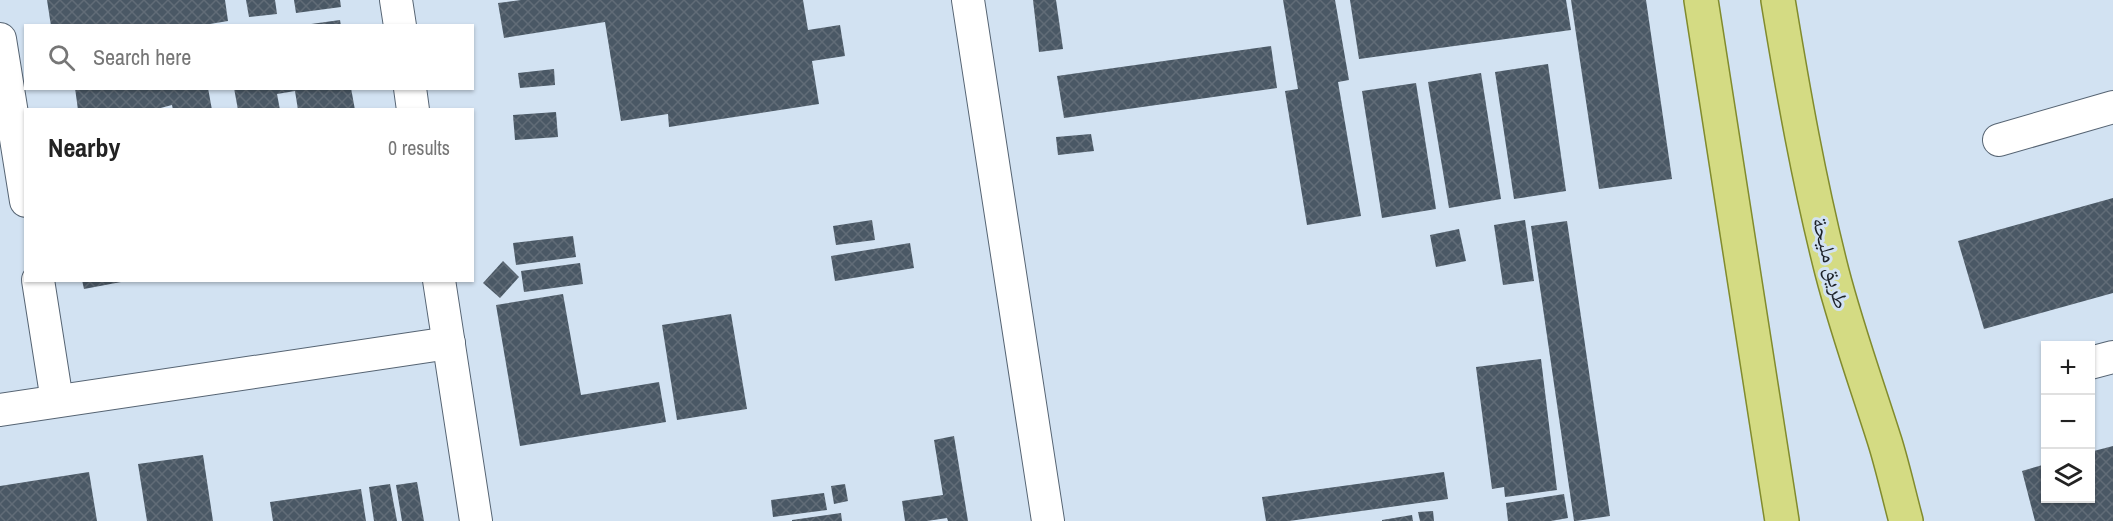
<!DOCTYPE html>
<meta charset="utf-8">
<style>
:root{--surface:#fff;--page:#f6f6f6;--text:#222;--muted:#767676;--line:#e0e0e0}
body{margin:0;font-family:"Archivo Narrow","Noto Naskh Arabic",sans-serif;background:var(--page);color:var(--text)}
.controls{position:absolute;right:18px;bottom:18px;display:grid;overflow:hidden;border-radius:0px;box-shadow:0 2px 4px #0004}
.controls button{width:54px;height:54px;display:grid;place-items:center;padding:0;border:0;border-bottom:2px solid var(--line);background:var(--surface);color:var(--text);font:30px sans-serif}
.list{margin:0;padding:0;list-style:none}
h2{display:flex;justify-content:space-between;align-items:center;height:78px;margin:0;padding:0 24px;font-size:26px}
h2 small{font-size:20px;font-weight:400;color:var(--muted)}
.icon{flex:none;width:33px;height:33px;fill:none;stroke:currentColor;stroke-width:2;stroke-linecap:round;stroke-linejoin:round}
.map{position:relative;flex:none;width:2113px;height:521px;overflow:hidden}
.search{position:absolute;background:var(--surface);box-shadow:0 2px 4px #0004;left:24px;top:24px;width:450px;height:66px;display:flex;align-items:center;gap:15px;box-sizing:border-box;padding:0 21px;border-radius:0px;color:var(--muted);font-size:22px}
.panel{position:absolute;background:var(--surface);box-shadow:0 2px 4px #0004;left:24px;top:108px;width:450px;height:174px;border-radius:0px}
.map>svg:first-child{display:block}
</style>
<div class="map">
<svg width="2113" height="521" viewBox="0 0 2113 521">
<defs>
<pattern id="building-cross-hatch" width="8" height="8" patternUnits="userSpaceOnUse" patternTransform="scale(1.5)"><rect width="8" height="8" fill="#4a5865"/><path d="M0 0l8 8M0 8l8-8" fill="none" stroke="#616c77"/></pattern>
</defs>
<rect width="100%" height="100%" fill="#d2e2f2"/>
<!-- building -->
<g fill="url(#building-cross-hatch)">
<polygon points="47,0 225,0 228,21 198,26 51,26"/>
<polygon points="246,0 275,0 277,14 249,17"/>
<polygon points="294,0 340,0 341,7 296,13"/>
<polygon points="521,0 803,0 808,30 840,25 845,56 812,61 819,104 669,127 668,114 621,121 605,22 504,38 498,3"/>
<polygon points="1033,0 1056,0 1063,49 1039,52"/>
<polygon points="1283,0 1335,0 1349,80 1338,82 1361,216 1307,225 1285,91 1298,89"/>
<polygon points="1350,0 1566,0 1571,30 1359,59"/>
<polygon points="1571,0 1646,0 1672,179 1599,189"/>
<polygon points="340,20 341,26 311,26 311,24"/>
<polygon points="1271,46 1277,88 1064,118 1057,76"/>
<polygon points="1548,64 1566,191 1514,199 1495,72"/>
<polygon points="554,69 555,85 520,88 518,73"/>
<polygon points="1481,73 1501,199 1449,208 1428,82"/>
<polygon points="1416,83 1436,209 1382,218 1362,91"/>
<polygon points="75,88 208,88 212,110 173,110 172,105 153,110 78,110"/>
<polygon points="234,88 351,88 355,110 298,110 295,91 277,94 280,110 238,110"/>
<polygon points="556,112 558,137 515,140 513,115"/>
<polygon points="1091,134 1094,151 1058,155 1056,137"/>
<polygon points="2113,198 2113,293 1984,329 1958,241"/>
<polygon points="872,220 875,240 836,245 833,226"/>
<polygon points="1525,220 1534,281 1503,285 1494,225"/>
<polygon points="1567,221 1610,516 1576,521 1574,521 1531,226"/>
<polygon points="1459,229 1466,261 1436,267 1430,235"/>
<polygon points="573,236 576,257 516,265 513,243"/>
<polygon points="910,243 914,268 835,281 831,256"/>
<polygon points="503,261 519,277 500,298 483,283"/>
<polygon points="580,263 583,284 524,292 521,271"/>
<polygon points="82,280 121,280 121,282 84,289"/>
<polygon points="563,294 581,395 659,382 666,422 520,446 496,305"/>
<polygon points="731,314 747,409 677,420 662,325"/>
<polygon points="1541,359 1557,490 1505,497 1504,487 1492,489 1476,367"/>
<polygon points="954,436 968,521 948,521 947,518 927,521 905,521 902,501 943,495 934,440"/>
<polygon points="2113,446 2113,521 2035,521 2022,471 2046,464 2046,498 2090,498 2090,452"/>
<polygon points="203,455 213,521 147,521 138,464"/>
<polygon points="89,472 97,521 0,521 0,486"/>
<polygon points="1444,472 1448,499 1289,521 1266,521 1262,497"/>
<polygon points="417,482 424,521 402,521 396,485"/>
<polygon points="390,484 397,521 374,521 369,487"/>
<polygon points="845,484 848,501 834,504 831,486"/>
<polygon points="361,489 366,521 273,521 270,502"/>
<polygon points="824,493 827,510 773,517 771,500"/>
<polygon points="1564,494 1568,518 1551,521 1508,521 1506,503"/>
<polygon points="1433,511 1434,521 1420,521 1418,512"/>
<polygon points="841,513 842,521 792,521 792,520"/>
<polygon points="1412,515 1413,521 1382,521 1382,520"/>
</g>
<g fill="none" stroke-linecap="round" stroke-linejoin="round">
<defs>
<g id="minor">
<polyline points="396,0 400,26"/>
<polyline points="968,0 1048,521"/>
<polyline points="0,39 26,201"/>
<polyline points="410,88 413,110"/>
<polyline points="1999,140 2113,107"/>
<polyline points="38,280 57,401"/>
<polyline points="439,280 476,521"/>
<polyline points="2090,363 2113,357"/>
<polyline points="0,410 449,343"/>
</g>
<g id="major">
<polyline points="1701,0 1782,521"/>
<path d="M 1778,0 C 1793,91 1809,182 1832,272 C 1847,330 1867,385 1885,442 C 1893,468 1899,495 1906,521"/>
</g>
</defs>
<!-- minor casing -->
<use href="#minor" stroke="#566473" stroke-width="34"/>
<!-- major casing -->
<use href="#major" stroke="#818b2d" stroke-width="36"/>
<!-- minor -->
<use href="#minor" stroke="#fff" stroke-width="32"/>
<!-- major -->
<use href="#major" stroke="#d4db83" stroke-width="33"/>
</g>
<g text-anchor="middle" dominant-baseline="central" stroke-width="6" stroke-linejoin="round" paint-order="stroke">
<!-- street labels -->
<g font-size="21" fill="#1d2228" stroke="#d2e2f2">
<text transform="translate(1831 263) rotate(76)">طريق مليحة</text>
</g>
</g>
</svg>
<div class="controls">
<button>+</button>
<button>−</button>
<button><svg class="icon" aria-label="layers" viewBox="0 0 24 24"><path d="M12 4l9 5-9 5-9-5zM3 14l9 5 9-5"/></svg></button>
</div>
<div class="search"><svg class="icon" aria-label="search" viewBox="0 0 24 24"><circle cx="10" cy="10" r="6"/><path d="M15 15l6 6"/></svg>Search here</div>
<section class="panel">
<h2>Nearby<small>0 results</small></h2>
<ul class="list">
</ul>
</section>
</div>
